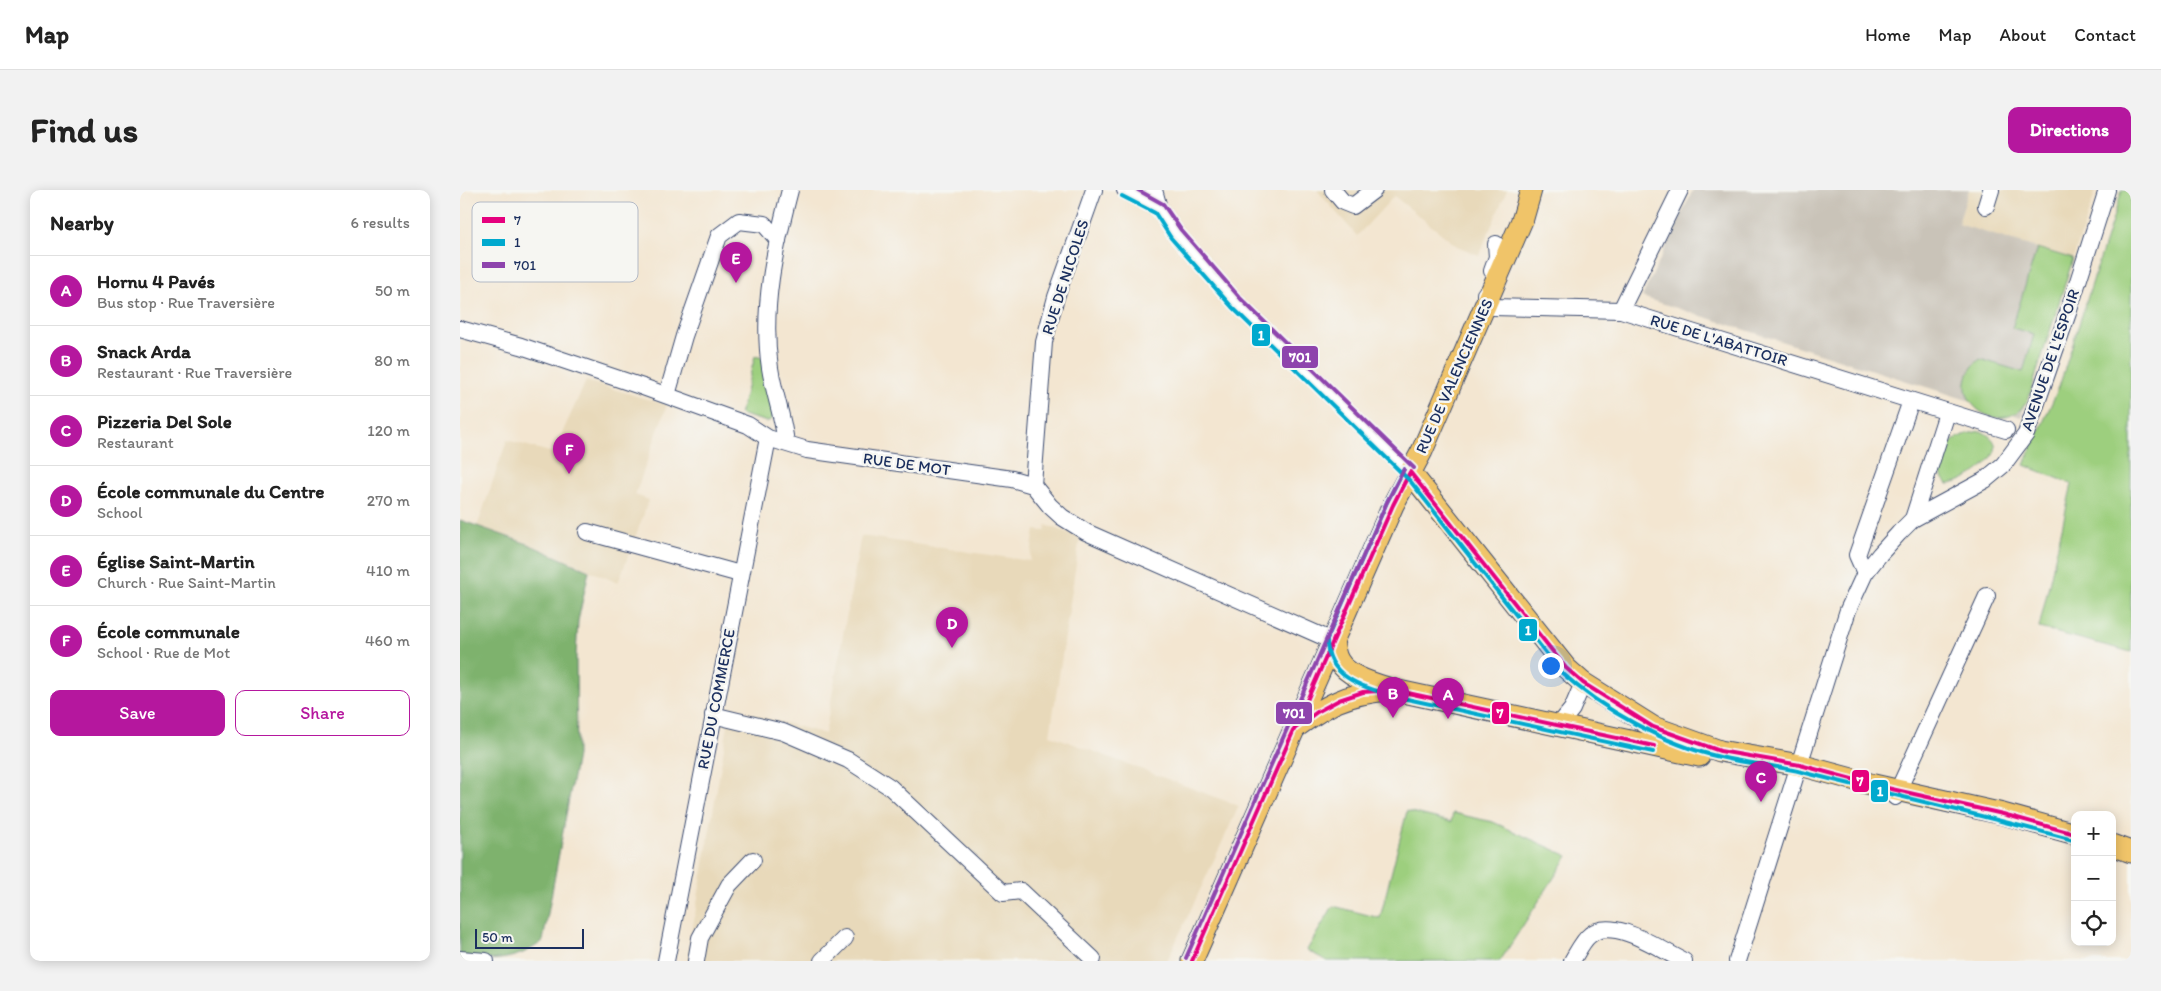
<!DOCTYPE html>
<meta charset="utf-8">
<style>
:root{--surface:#fff;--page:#f2f2f2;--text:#222;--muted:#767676;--line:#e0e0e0;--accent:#b5179e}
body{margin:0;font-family:Itim,sans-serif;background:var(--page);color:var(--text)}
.controls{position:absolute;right:15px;bottom:15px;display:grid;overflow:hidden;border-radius:10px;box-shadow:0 2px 12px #0003}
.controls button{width:45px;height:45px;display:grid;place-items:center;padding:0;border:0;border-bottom:1px solid var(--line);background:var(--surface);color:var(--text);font:25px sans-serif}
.scale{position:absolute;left:15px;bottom:12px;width:109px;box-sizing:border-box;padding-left:5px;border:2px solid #1b2f5e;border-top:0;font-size:14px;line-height:18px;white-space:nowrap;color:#1b2f5e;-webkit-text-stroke:4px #f6f6f2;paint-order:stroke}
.you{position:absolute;left:1090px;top:475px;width:18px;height:18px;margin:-12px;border:4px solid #fff;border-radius:50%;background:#1a73e8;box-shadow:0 0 0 8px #1a73e833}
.badge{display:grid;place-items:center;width:32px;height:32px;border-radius:50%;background:var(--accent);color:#fff;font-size:16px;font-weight:700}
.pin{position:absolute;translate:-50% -41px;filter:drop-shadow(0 1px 2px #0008)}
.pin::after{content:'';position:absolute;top:26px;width:18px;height:15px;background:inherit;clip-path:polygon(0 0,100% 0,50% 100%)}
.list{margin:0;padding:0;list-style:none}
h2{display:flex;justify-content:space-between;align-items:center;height:65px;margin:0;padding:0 20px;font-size:21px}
h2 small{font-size:16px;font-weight:400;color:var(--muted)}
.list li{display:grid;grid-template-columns:32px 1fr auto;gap:15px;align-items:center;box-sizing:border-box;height:70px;padding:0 20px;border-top:1px solid var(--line)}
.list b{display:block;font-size:19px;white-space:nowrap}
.list p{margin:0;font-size:16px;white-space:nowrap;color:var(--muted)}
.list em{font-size:16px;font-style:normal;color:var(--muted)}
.actions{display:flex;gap:10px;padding:15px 20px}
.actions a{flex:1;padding:11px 0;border:1px solid var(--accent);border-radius:10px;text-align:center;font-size:18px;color:var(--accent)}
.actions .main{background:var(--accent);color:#fff}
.icon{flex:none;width:28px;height:28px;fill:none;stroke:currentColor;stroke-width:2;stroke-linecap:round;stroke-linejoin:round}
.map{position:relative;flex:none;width:1671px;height:771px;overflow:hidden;border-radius:10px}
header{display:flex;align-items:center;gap:30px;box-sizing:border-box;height:70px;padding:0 25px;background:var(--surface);border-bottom:1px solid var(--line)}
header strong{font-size:24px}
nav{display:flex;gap:28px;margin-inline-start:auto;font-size:18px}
.intro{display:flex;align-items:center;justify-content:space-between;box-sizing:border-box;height:120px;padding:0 30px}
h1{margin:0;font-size:35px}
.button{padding:12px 22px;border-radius:10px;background:var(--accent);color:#fff;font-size:18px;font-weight:700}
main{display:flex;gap:30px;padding:0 30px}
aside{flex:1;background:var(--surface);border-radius:10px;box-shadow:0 2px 12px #0003}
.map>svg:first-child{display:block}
</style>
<header>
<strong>Map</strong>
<nav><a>Home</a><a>Map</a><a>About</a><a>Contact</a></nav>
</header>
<div class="intro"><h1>Find us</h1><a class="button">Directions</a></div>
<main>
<aside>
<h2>Nearby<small>6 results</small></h2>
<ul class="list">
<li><span class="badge">A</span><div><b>Hornu 4 Pavés</b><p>Bus stop · Rue Traversière</p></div><em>50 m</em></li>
<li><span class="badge">B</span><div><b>Snack Arda</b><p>Restaurant · Rue Traversière</p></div><em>80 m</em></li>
<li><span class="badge">C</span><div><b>Pizzeria Del Sole</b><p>Restaurant</p></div><em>120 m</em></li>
<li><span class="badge">D</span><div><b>École communale du Centre</b><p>School</p></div><em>270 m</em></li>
<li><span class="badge">E</span><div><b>Église Saint-Martin</b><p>Church · Rue Saint-Martin</p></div><em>410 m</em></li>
<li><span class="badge">F</span><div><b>École communale</b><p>School · Rue de Mot</p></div><em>460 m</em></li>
</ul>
<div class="actions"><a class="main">Save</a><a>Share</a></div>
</aside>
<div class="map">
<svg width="1671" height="771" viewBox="0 0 1671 771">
<rect width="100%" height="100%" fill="#f6f6f2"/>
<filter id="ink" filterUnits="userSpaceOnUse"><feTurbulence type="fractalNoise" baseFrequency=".02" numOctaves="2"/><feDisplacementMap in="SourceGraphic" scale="10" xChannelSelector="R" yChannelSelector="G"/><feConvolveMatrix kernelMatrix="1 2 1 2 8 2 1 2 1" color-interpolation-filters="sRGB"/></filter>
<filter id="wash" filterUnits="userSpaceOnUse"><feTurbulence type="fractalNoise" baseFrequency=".0096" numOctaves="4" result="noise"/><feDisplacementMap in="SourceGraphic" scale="20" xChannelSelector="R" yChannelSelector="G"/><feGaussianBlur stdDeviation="1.12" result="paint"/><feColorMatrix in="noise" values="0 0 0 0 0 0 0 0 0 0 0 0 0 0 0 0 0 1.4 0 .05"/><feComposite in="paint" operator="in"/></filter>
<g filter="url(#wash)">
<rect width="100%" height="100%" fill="#f3e6d1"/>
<!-- built -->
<g fill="#e8d9ba">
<polygon points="857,0 1047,0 1019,65 997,56 934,6 897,46"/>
<polygon points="1509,0 1636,0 1613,69 1498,34"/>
<polygon points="126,191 207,215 175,305 189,310 158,393 68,354 17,337 47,250 93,263"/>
<polygon points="586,335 620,347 590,545 779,616 707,771 227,771 271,518 365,544 401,346 570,371 575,340 585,341"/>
</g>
<!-- industrial -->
<polygon fill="#c9c3b8" points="1233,0 1509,0 1498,34 1613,69 1561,227 1182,107"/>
<!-- green -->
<g fill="#9dcf7e" stroke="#5c7f6e">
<polygon points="1662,0 1671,0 1671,462 1579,438 1612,294 1564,275 1599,197"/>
<path d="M 1577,58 L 1613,69 L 1568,210 C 1540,255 1478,204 1520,169 L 1563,182 L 1574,144 L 1552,138 Z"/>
<polygon points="295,166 303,168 314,222 312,229 307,232 280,224"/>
<path d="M 1521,241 C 1526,244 1533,247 1535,254 C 1540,270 1502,294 1488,294 L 1483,289 L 1479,278 C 1486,253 1494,245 1521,241 Z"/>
<polygon points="947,621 991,632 993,623 1033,632 1108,666 1040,771 867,771 847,760 873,716 920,728"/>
</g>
<!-- forest -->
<path fill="#7eb26d" stroke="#4c7066" d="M 0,330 L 68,354 L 129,381 L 118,431 L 116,466 L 117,565 L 83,751 C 57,771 35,771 0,769 Z"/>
</g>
<g filter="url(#ink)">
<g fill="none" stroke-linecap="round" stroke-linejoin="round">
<defs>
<g id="minor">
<polyline points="665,0 699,18 716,44 776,113 950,282"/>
<polyline points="694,0 699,18"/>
<polyline points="873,0 883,12 893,16 914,0"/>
<polyline points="1526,16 1531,0"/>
<polyline points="1032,81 1037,67 1036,54"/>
<polyline points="1025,104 1025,115 1033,117 1161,120 1546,240"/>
<polyline points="1161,120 1220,0"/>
<polyline points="0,139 61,156 183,197 288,235 308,248 347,260 552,289 573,295 590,316 602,327 626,342 873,451"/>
<polyline points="207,205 224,146 259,46 279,31 304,34 318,50"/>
<path d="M 326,253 C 323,226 314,204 310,178 C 301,117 315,58 330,0"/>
<polyline points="573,295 584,152 596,107 634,0"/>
<polyline points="1453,329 1487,223"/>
<polyline points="127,342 280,384"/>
<polyline points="1405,383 1397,365 1451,211"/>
<polyline points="253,525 323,542 388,570 430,597 543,703 561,701 633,769"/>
<polyline points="1099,535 1112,519 1123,493"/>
<polyline points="1435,607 1527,406"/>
<polyline points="0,769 26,771"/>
<polyline points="206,771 308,248"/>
<polyline points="236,771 240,748 269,695 293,670"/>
<polyline points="362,771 385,748"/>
<path d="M 1112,771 C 1117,763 1123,750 1130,745 C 1153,726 1201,760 1224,771"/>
<polyline points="1277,771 1388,420 1405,383 1420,364 1439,343 1453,329 1525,290 1543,275 1566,244 1608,123 1647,0"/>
</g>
<g id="major">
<polyline points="950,282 1106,478 1123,493 1193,537 1260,561 1340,575 1414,595 1543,624 1615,644"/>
<path d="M 873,451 C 874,457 875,465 878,470 C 888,488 916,494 934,500 L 1239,566"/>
<path d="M 835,538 C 868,514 886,504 927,500"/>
<polyline points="1652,655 1671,662"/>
<polyline points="732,771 933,315 962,261 1063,28 1071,0"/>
</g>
</defs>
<!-- minor casing -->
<use href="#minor" stroke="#3b4a6f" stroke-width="18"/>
<!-- major casing -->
<use href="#major" stroke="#3b4a6f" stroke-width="23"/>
<!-- minor -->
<use href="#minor" stroke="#fff" stroke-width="16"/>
<!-- major -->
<use href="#major" stroke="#f0c469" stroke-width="21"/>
<defs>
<g id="bus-1">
<polyline points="828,551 833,540 857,522 879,510 903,502 934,500 1194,556"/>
<polyline points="732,771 933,315 950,282 1106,478 1123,493 1193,537 1260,561 1340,575 1414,595 1543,624 1615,644"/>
</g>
<g id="bus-2">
<path d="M 662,6 L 695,23 L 711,48 L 772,117 L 951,292 L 1101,482 C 1141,519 1206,555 1260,567 C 1287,574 1315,575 1342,582 C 1432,605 1523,625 1613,650"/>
<path d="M 944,279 L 927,312 L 867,449 C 866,487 903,497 933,506 L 1193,562"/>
</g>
<g id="bus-3">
<polyline points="678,0 703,14 721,40 781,109 954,278"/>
<polyline points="726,768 927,312 944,279"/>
</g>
</defs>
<!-- bus-1 casing -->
<use href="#bus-1" stroke="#f6f6f2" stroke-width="8"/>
<!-- bus-2 casing -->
<use href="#bus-2" stroke="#f6f6f2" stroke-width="8"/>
<!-- bus-3 casing -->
<use href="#bus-3" stroke="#f6f6f2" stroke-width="8"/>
<!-- bus-1 -->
<use href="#bus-1" stroke="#e5007d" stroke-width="4"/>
<!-- bus-2 -->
<use href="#bus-2" stroke="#00a9ce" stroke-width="4"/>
<!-- bus-3 -->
<use href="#bus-3" stroke="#8e44ad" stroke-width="4"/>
</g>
</g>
<g text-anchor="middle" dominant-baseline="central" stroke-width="5" stroke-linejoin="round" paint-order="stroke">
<!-- street labels -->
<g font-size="16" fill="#1b2f5e" stroke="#f6f6f2">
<text transform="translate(605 87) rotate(-72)">RUE DE NICOLES</text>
<text transform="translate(1259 150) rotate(17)">RUE DE L'ABATTOIR</text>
<text transform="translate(1590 170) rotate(-71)">AVENUE DE L'ESPOIR</text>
<text transform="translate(994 186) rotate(-66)">RUE DE VALENCIENNES</text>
<text transform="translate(447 274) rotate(8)">RUE DE MOT</text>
<text transform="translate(256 509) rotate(-79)">RUE DU COMMERCE</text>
</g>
</g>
<!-- legend -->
<rect x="12" y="12" width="166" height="80" rx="8" fill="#f6f6f2" stroke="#b4bac6" stroke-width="1"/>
<rect x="22" y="27" width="23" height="6" fill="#e5007d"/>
<rect x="22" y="49" width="23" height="7" fill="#00a9ce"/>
<rect x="22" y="72" width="23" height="6" fill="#8e44ad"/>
<g font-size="14" fill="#1b2f5e">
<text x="54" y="35">7</text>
<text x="54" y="57">1</text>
<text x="54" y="80">701</text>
</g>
<g stroke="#f6f6f2" stroke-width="2">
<rect x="791" y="133" width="20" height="24" rx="5" fill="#00a9ce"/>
<rect x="821" y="155" width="38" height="24" rx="5" fill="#8e44ad"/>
<rect x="1058" y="428" width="20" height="24" rx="5" fill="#00a9ce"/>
<rect x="1031" y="511" width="19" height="24" rx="5" fill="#e5007d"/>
<rect x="815" y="511" width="38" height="24" rx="5" fill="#8e44ad"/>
<rect x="1391" y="579" width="19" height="24" rx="5" fill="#e5007d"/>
<rect x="1410" y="589" width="19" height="24" rx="5" fill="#00a9ce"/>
</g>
<g font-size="14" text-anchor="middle" font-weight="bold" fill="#fff">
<text x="801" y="150">1</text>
<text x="840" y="172">701</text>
<text x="1068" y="445">1</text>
<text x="1040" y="528">7</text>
<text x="834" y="528">701</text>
<text x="1400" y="596">7</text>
<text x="1420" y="606">1</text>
</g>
</svg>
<div class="controls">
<button>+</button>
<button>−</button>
<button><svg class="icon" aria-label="locate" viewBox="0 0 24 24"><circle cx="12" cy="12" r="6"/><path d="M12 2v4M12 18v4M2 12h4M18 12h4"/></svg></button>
</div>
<div class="scale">50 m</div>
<div class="you"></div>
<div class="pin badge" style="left:988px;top:529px">A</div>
<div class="pin badge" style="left:933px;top:528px">B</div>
<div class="pin badge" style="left:1301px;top:612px">C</div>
<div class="pin badge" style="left:492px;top:458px">D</div>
<div class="pin badge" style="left:276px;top:93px">E</div>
<div class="pin badge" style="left:109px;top:284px">F</div>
</div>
</main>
